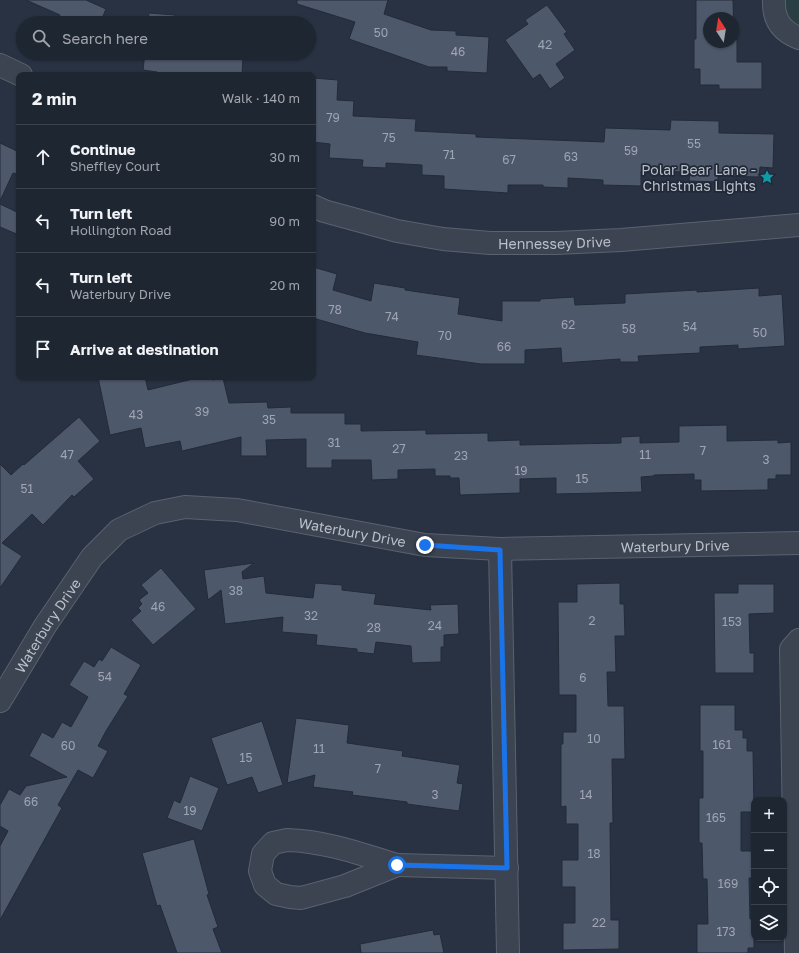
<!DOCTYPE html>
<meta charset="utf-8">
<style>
:root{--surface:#1e2632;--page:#262e3a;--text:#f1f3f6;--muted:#a1a5ac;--line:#3c434d}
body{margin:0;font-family:"Golos Text",sans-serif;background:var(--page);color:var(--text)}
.controls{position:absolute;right:12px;bottom:12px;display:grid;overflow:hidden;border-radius:8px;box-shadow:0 1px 3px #0004}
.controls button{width:36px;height:36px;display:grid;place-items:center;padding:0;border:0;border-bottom:1px solid var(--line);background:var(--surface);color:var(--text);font:20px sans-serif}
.compass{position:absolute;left:703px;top:12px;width:36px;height:36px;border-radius:50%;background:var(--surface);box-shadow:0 1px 3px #0004;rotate:348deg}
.stop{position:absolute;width:12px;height:12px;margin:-9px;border:3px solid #1a73e8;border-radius:50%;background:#fff}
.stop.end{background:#1a73e8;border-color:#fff;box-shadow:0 1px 4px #0008}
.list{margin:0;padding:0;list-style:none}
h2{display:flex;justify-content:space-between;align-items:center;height:52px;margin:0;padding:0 16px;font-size:17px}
h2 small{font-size:13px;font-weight:400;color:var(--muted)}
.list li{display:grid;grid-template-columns:26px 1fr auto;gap:12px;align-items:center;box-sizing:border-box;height:64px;padding:0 16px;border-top:1px solid var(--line)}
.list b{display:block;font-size:15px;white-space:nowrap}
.list p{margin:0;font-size:13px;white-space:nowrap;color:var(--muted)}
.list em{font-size:13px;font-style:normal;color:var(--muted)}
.icon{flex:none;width:22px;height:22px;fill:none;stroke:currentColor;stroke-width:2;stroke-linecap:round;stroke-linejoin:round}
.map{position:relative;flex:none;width:799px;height:953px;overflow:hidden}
.search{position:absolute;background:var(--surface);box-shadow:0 1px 3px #0004;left:16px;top:16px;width:300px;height:44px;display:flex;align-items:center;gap:10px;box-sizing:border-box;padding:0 14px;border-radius:22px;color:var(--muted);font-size:15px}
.panel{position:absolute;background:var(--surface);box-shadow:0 1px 3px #0004;left:16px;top:72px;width:300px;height:308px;border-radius:8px}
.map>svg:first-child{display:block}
</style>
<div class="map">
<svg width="799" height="953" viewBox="0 0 799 953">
<rect width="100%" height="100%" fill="#283242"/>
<!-- green -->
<polygon fill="#2a3f43" points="782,0 799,0 799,27 787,20"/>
<!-- building -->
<g fill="#4e586b" stroke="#232b39" fill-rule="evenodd">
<polygon points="26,0 86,0 106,9 100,23 56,23 60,15"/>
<polygon points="297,0 388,0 384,14 431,30 456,31 456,35 489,37 487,73 447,71 447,67 429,67 349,39 355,22 297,4"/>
<path d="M 696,0 L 733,0 L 734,39 L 737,39 L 737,62 L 762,62 L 762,89 L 719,89 L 719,85 L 700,85 L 700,69 L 694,69 L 694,39 L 696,39 ZM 709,18 L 733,18 L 733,42 L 709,42 Z"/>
<polygon points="547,5 567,32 564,34 575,50 556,64 565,78 550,89 540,74 533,79 505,40 528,24 525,20"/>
<polygon points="149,13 175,15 175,21 188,23 148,23"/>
<polygon points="145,53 193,53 243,57 242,75 157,75 157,72 143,70"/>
<polygon points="313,78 338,80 337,100 354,101 353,116 416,119 415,131 476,134 476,137 604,142 605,128 670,130 671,120 719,121 719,133 774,134 773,168 760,167 759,177 718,176 718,182 689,181 690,172 641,171 641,186 603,185 603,180 568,178 568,188 543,187 543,185 508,185 508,193 444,189 444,176 422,175 422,165 386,163 386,168 362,167 363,160 329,158 330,144 313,142"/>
<polygon points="0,143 19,152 19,175 13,173 0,201"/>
<polygon points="0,204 19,213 19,235 0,227"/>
<polygon points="313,267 337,274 333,290 371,301 374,283 405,288 405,290 460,298 458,314 502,321 502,301 540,301 540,299 574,297 575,305 625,303 625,294 697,290 697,292 759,288 759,296 782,294 785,346 738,349 738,345 700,347 700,353 638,356 639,362 620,362 620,359 562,363 561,348 525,350 525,364 481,364 416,355 418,342 365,333 313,318"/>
<polygon points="98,377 145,377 148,390 193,379 194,377 208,377 213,380 223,378 229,403 267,402 268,408 291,407 291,413 345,413 345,424 361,424 361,431 426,430 426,434 488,433 488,441 520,440 520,445 621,443 621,437 640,436 640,443 679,442 679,426 727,425 727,441 778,440 778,443 791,442 791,475 776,475 776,479 768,479 768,490 701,491 701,480 694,480 694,474 654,475 654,476 641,477 642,492 556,494 556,478 520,479 520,493 460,495 459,478 450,478 450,476 435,476 435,469 398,470 398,479 372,480 371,460 332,460 332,468 306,468 306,439 266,440 267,456 241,456 241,437 182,451 180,441 145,448 141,428 110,435"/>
<polygon points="79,417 100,441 78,461 94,479 74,497 72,495 43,525 32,514 2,543 22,556 0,588 0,464 11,475 23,464 24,465"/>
<polygon points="254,563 242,572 243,579 264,576 266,593 313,598 315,583 342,585 342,590 376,594 374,604 431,610 430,605 458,604 459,634 444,635 444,647 441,647 441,662 412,663 411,646 376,642 374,654 357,652 357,649 316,645 317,635 282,632 283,617 225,624 221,590 208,600 204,570"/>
<polygon points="161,568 196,609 153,645 131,620 141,611 138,608 142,604 139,600 148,593 141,585"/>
<polygon points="620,583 620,604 624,604 625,636 615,636 616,672 607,672 608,706 624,706 625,759 612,759 613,823 610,823 611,920 619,920 619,949 563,950 563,923 575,923 575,887 562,887 562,860 578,860 578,824 566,824 566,806 561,807 561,744 563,744 563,732 576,732 576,695 559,695 558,602 577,602 577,584"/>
<polygon points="738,584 774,584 774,613 749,614 750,653 754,653 754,673 715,673 714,593 738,593"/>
<polygon points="111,647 141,665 124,694 128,696 106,731 98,746 108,751 93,778 78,770 58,805 62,808 0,920 0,846 8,831 0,826 0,805 9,789 20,795 26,786 67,777 29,756 42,732 53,738 62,722 71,727 88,697 69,685 84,661 94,667 99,659 102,661"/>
<polygon points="700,705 735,705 735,730 743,730 743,738 747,738 747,751 753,751 754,812 741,812 741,851 754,851 754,878 749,878 750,919 754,919 754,948 748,948 748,953 697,953 697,924 708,924 707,879 703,879 702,843 699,843 699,798 703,798 703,751 700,751"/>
<polygon points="296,718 349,725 347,743 403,751 402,756 460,765 457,783 463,784 459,811 407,804 407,802 352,795 353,792 313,787 315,775 287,783"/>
<polygon points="262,721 283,785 258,793 252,777 227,785 211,738"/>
<polygon points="190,776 219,788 202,831 167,818 174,800 180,803"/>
<polygon points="194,839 209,894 207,895 218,927 213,929 222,953 177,953 160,905 157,906 142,853"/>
<polygon points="433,930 434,935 440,934 444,953 361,953 360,944"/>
</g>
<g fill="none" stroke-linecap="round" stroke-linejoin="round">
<defs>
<g id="street">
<path d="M 774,0 C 773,19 781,31 799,38"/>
<polyline points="0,65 21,75"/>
<path id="s1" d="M 313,206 L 324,211 L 397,231 L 443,239 L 490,243 L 556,243 L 621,240 L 799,225"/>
<polyline points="500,549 508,953"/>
<path id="s2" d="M 0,701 L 45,626 L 92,557 L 119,530 L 155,513 L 185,507 L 237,510 L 425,545 L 500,549 L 799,543"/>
<path d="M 287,840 C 325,841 361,854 397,865 L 345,886 L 301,898 L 290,897 L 276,894 L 265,885 L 260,871 L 263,854 L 273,843 Z"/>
<polyline points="397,865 507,868"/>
<polyline points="796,953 791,649 799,640"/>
</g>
</defs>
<!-- street casing -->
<use href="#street" stroke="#5a626f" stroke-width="24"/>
<!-- street -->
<use href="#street" stroke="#3c4452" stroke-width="22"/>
</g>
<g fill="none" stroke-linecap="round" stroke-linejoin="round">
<!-- route -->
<polyline stroke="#1a73e8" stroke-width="5" points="397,865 507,868 500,550 425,545"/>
</g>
<!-- icons -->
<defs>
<symbol id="sight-bare" viewBox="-9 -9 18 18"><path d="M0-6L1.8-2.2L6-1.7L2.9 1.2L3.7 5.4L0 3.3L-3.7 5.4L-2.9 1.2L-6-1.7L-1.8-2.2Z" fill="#0f9aa8" stroke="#212937" stroke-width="2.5" paint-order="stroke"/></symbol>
</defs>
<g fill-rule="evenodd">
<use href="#sight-bare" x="757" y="167" width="20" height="20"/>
</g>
<g text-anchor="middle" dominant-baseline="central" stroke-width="3.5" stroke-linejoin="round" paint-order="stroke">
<!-- number labels -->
<g font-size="12" fill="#9ea5b3">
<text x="381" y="32">50</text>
<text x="545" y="44">42</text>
<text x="458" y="51">46</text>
<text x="333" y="117">79</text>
<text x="389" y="137">75</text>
<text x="694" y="143">55</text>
<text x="631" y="150">59</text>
<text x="449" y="154">71</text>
<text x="571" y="156">63</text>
<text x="509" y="159">67</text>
<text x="335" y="309">78</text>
<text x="392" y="316">74</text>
<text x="568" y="324">62</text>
<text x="690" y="326">54</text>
<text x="629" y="328">58</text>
<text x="760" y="332">50</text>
<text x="445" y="335">70</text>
<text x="504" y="346">66</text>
<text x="202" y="411">39</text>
<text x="136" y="414">43</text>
<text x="269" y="419">35</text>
<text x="334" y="442">31</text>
<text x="399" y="448">27</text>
<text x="703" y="450">7</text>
<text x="67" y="454">47</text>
<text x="645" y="454">11</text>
<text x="461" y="455">23</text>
<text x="766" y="459">3</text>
<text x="521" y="470">19</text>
<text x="582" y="478">15</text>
<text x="27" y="488">51</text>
<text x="236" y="590">38</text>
<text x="158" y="606">46</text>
<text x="311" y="615">32</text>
<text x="592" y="620">2</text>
<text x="732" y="621">153</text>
<text x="435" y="625">24</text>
<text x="374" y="627">28</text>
<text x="105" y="676">54</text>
<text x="583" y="677">6</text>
<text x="594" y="738">10</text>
<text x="722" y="744">161</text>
<text x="68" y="745">60</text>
<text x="319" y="748">11</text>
<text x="246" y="757">15</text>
<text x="378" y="768">7</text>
<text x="435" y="794">3</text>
<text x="586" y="794">14</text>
<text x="31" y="801">66</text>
<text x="190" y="810">19</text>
<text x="716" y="817">165</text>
<text x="594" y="853">18</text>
<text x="728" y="883">169</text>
<text x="599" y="922">22</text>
<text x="726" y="931">173</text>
</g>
<!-- poi labels -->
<g font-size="14" fill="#b9bfcb" stroke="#212937" text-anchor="end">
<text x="756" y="169">Polar Bear Lane -<tspan x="756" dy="16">Christmas Lights</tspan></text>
</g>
<!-- street labels -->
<g font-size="14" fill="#b9bfcb" stroke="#212937">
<text stroke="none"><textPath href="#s1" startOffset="246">Hennessey Drive</textPath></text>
<text stroke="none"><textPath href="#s2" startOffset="449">Waterbury Drive</textPath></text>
<text stroke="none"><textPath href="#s2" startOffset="773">Waterbury Drive</textPath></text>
<text stroke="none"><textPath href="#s2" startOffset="89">Waterbury Drive</textPath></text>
</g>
</g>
</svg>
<div class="controls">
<button>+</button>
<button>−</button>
<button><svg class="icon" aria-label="locate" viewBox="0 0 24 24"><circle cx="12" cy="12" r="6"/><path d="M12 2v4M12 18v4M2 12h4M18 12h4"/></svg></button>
<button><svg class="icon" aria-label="layers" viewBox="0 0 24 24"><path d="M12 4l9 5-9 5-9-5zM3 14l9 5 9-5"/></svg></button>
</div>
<svg class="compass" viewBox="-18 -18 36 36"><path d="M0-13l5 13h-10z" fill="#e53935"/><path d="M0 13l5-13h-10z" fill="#a1a5ac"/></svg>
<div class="stop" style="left:397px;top:865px"></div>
<div class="stop end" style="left:425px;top:545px"></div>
<div class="search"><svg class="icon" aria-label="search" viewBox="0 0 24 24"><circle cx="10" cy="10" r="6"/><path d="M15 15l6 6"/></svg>Search here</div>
<section class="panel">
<h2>2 min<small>Walk · 140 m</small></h2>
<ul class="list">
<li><svg class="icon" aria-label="ahead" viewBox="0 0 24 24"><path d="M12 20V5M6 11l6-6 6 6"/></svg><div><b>Continue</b><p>Sheffley Court</p></div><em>30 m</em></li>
<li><svg class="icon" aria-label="left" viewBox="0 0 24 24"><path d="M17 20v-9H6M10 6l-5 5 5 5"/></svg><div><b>Turn left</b><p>Hollington Road</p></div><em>90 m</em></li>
<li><svg class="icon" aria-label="left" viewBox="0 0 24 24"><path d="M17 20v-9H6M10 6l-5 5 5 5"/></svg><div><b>Turn left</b><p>Waterbury Drive</p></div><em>20 m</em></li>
<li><svg class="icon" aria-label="arrive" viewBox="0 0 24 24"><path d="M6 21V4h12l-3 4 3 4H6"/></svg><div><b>Arrive at destination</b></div></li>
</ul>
</section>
</div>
